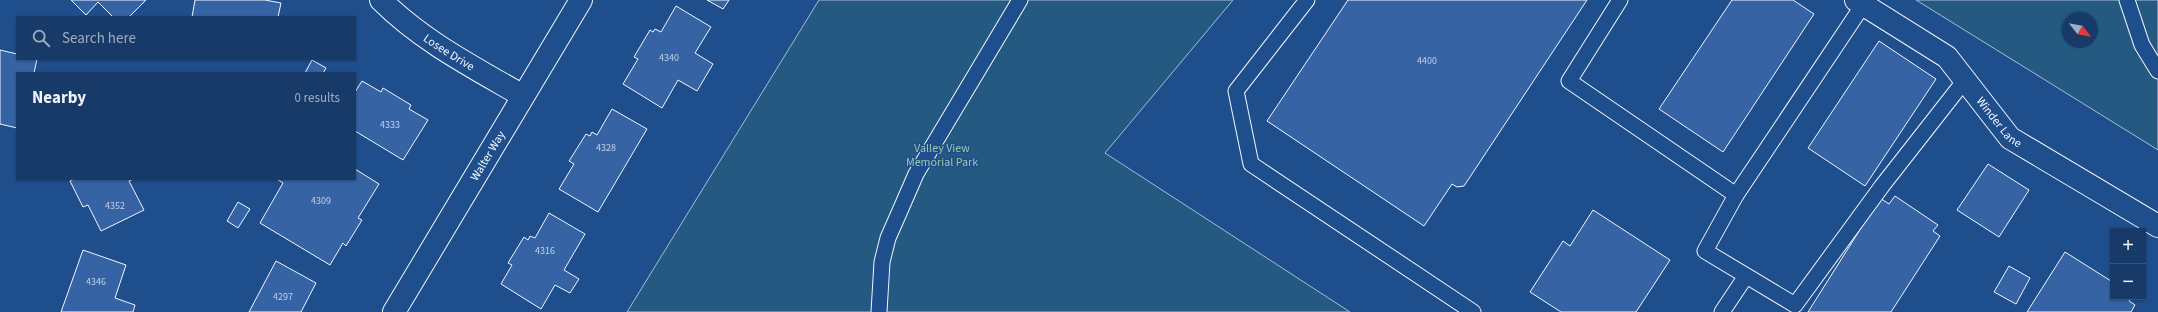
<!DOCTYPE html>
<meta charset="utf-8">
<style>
:root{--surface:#173a69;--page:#20416f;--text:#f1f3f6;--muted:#9eadc0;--line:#36547d}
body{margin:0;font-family:"Source Sans 3",sans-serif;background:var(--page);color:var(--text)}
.controls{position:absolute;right:12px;bottom:12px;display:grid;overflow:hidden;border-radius:0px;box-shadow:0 1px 3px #0004}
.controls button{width:36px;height:36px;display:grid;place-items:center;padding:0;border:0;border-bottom:1px solid var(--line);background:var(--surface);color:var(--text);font:20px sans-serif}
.compass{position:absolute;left:2062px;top:12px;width:36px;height:36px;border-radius:50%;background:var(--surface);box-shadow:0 1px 3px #0004;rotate:121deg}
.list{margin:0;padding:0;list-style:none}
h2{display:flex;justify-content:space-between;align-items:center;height:52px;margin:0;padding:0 16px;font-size:17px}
h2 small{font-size:13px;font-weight:400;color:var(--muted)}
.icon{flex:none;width:22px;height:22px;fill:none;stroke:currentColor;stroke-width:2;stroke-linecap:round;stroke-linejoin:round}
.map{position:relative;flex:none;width:2158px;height:312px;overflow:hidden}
.search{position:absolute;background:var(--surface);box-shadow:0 1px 3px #0004;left:16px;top:16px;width:340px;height:44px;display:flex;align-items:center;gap:10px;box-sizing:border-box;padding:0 14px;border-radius:0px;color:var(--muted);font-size:15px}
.panel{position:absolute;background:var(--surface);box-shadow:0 1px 3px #0004;left:16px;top:72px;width:340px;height:108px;border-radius:0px}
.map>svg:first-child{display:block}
</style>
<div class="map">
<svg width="2158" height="312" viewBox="0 0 2158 312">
<rect width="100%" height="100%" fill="#1f4e8c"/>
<!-- green -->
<g fill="#245a82" stroke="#a8bbd7" fill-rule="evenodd">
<polygon points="819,0 1233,0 1105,153 1350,312 627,312"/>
<path d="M 1916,0 L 2158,0 L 2158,150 ZM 2068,18 L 2092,18 L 2092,42 L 2068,42 Z"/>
</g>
<!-- building -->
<g fill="#3563a3" stroke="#f2f6ff">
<polygon points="71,0 146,0 129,17 113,17 98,2 86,15"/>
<polygon points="195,0 265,0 281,3 278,17 192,17"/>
<polygon points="707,0 729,0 723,9"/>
<polygon points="1348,0 1587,0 1464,186 1457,187 1452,184 1424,226 1267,121"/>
<polygon points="1732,0 1793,0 1814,14 1723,152 1659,109"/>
<polygon points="676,6 711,27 695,53 713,64 697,91 678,80 662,108 623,84 638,59 634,57 650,30 653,32 655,29 661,32"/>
<polygon points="1879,41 1936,79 1865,186 1808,148"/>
<polygon points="0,50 17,54 17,59 37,59 34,73 17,73 17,128 0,124"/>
<polygon points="312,60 326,68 323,73 305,73"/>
<polygon points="362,81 381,92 383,88 411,105 409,109 428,120 403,160 355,131 355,92"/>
<polygon points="612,109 647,129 598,212 559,189 574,164 569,161 586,134 590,136 592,132 597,135"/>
<polygon points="1988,164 2029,190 1999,237 1957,210"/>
<polygon points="355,169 379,184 358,218 362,220 346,246 343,243 330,265 260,223 283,183 277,179 355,179"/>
<polygon points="74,179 133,179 129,181 144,210 101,231 88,205 83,207 70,181"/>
<polygon points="1895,196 1938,225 1933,231 1940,236 1891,312 1808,312 1880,198 1889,204"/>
<polygon points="238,202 250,209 238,228 227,221"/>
<polygon points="1593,210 1670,260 1636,312 1561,312 1530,292 1563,241 1570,246"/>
<polygon points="549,213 585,234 564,270 579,279 570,293 555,285 541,309 501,284 512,265 508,263 524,237 528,240 530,236 535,238"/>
<polygon points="83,250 126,265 115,298 135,305 133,312 61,312"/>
<polygon points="2065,252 2111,281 2113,278 2113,297 2132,297 2129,301 2135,305 2131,312 2027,312"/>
<polygon points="276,261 316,283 301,312 249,312"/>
<polygon points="2009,266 2030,278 2016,304 1994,292"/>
</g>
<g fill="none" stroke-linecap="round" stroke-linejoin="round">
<defs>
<g id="lane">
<polyline points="1307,0 1236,91 1251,164 1473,312"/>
<polyline points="1620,0 1569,81 1736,195 1863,5"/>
<polyline points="2127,0 2142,45 2158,71"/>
<polyline points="1736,195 1705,251 1795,305 1882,186 1965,80"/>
<polyline points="879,312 882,262 888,238 899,213 916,174 1020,0"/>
<polyline points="1722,312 1746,276"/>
</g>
<g id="street">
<path id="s1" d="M 381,0 C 422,41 473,67 523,96"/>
<path id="s2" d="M 1856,0 L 1947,57 L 2010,138 L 2158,226"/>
<path id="s3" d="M 394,312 L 581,0"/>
</g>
</defs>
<!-- lane casing -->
<use href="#lane" stroke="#f2f6ff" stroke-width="17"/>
<!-- street casing -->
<use href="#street" stroke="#f2f6ff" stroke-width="24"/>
<!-- lane -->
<use href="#lane" stroke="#1f4e8c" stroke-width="15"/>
<!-- street -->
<use href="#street" stroke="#1f4e8c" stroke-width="22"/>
</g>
<g text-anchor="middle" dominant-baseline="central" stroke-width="3" stroke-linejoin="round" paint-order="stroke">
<!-- number labels -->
<g font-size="10" fill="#c3d1e8">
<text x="669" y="58">4340</text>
<text x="1427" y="61">4400</text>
<text x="390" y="125">4333</text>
<text x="606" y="148">4328</text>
<text x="321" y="201">4309</text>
<text x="115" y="206">4352</text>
<text x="545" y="251">4316</text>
<text x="96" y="282">4346</text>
<text x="283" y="297">4297</text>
</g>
<!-- street labels -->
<g font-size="12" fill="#f2f6ff" stroke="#1f4e8c">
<text stroke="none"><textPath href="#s1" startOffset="86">Losee Drive</textPath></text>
<text stroke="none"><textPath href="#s2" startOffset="191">Winder Lane</textPath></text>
<text stroke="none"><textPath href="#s3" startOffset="182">Walter Way</textPath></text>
</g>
<!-- park labels -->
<g font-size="12" fill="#97c8a6" stroke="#1f4e8c">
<text x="942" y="148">Valley View<tspan x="942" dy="14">Memorial Park</tspan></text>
</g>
</g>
</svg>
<div class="controls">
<button>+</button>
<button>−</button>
</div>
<svg class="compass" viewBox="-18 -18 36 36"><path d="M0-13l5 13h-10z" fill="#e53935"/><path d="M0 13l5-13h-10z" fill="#9eadc0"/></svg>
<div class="search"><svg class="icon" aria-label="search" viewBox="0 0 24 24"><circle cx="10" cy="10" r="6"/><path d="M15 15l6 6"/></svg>Search here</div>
<section class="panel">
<h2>Nearby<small>0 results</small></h2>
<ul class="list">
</ul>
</section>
</div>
